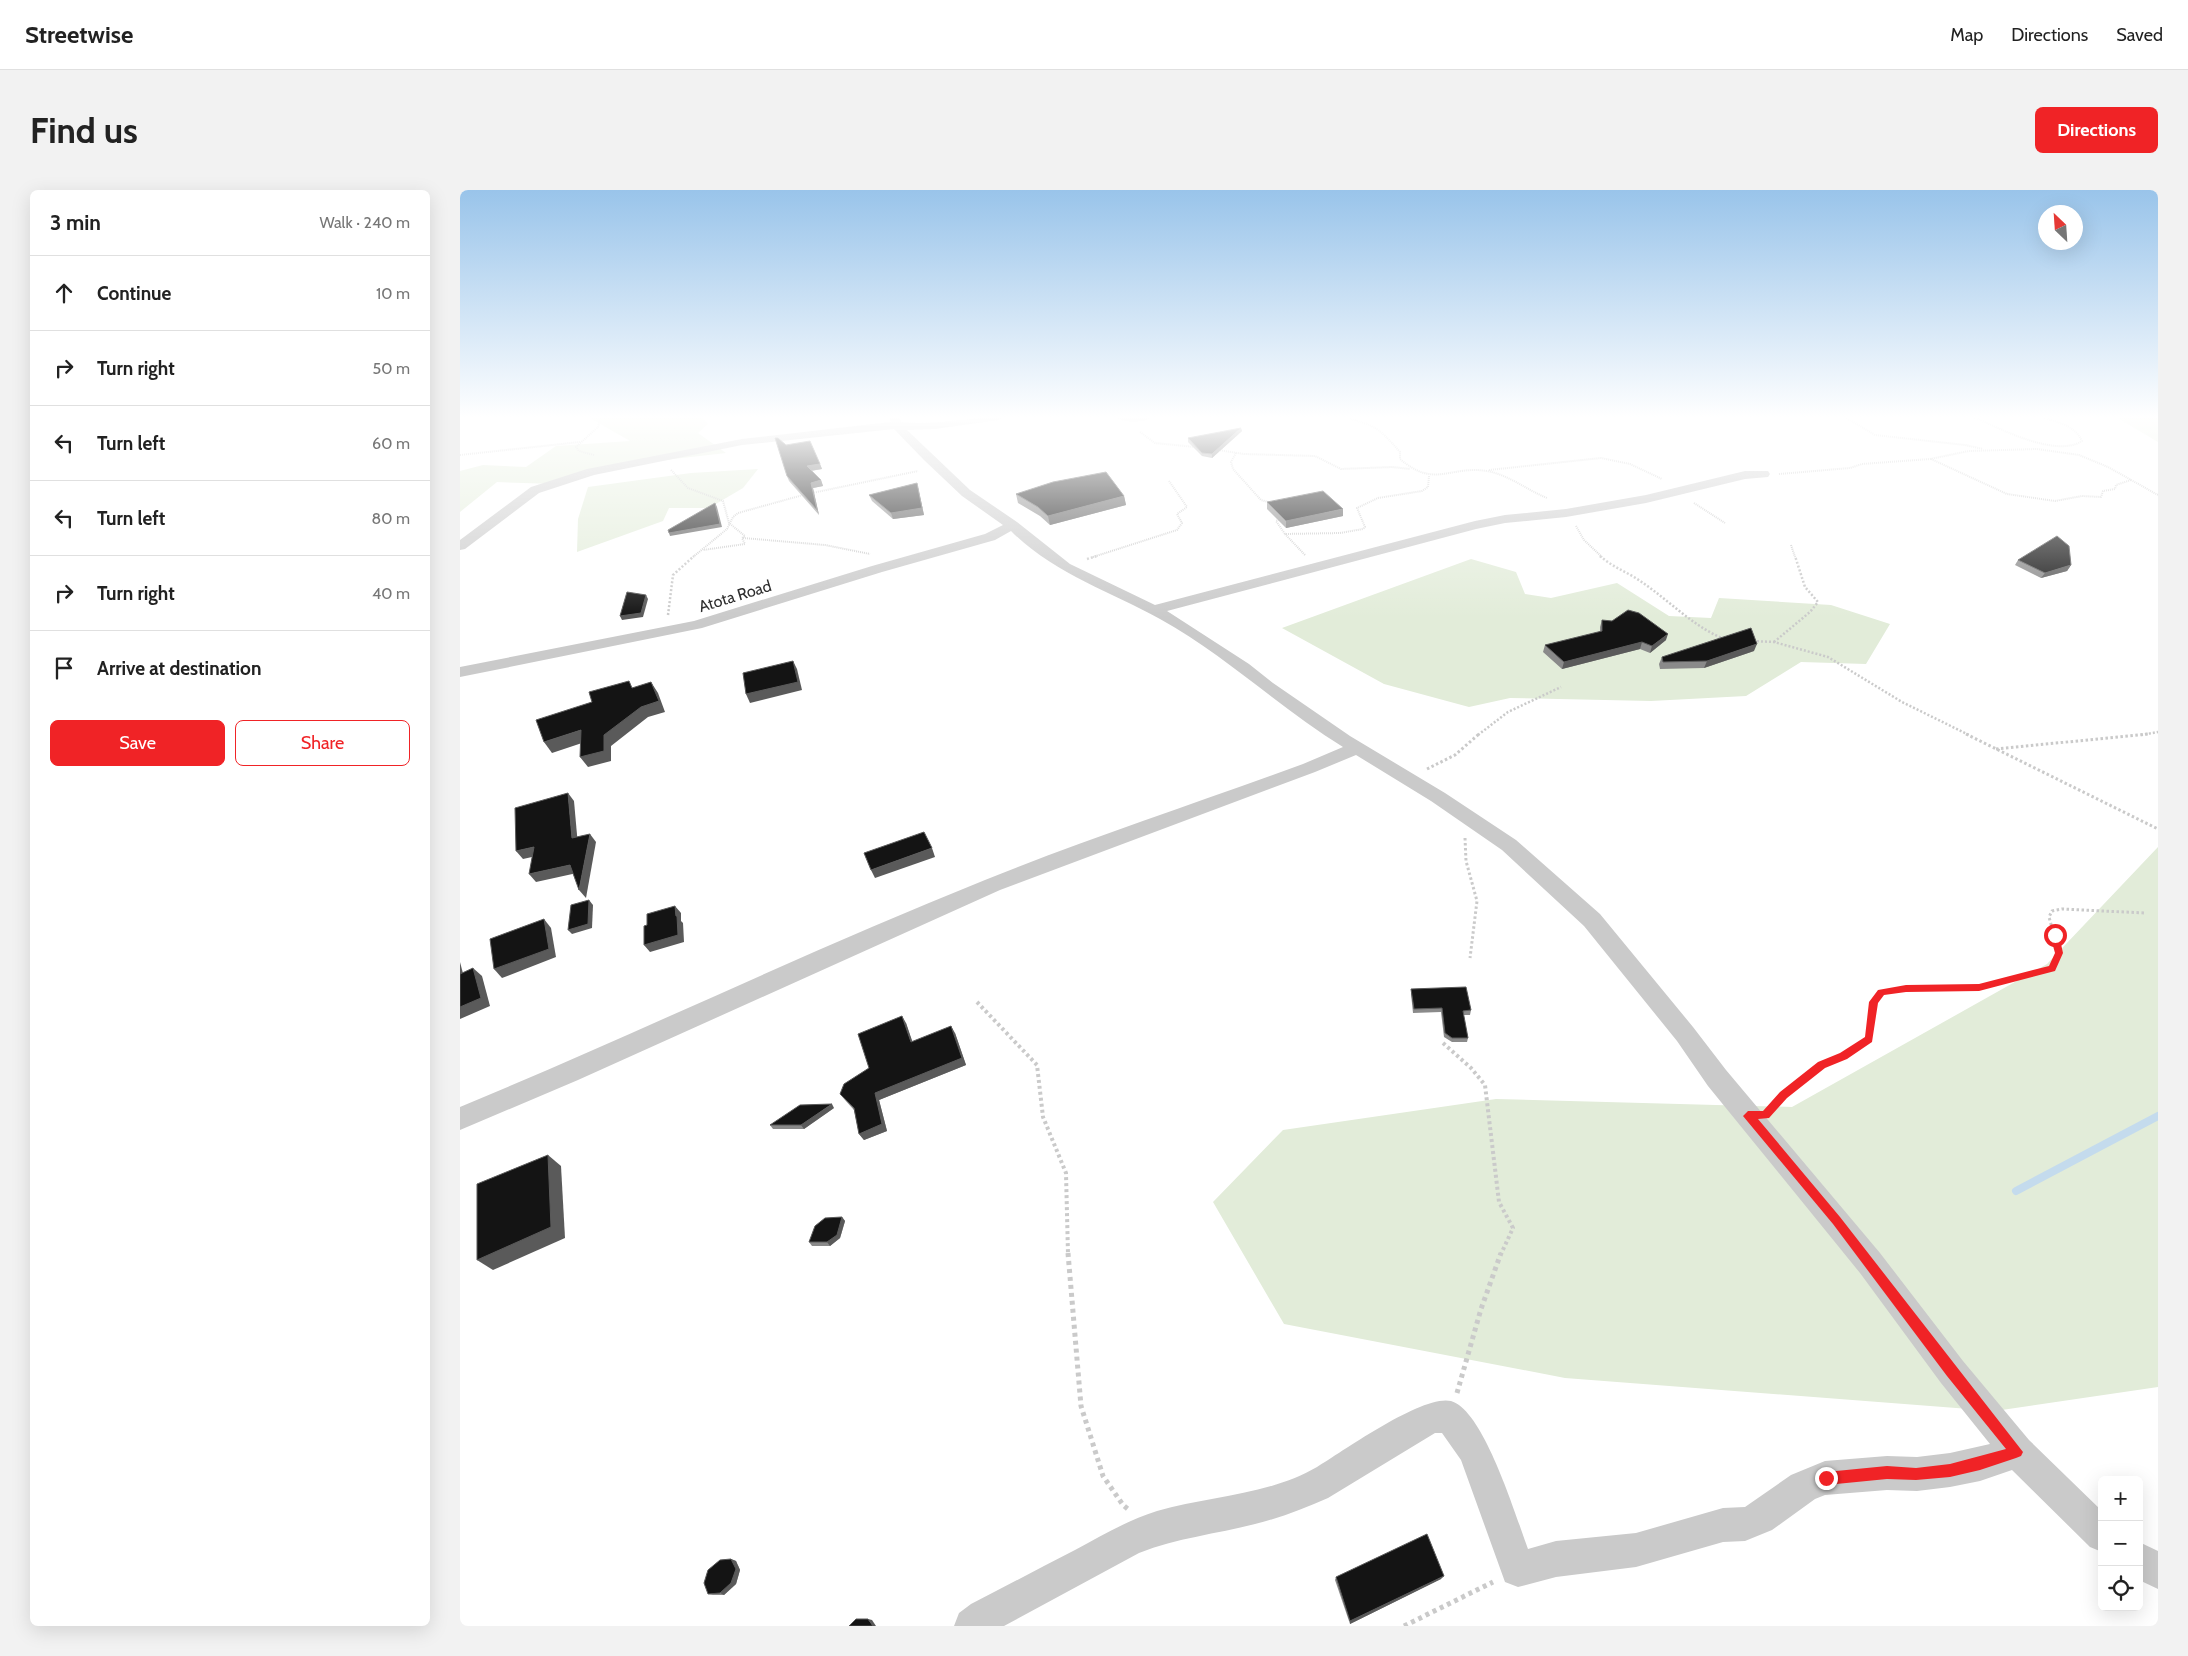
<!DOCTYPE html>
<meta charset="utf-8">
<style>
:root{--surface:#fff;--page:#f2f2f2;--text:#222;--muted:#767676;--line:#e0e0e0;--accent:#f02326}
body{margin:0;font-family:Cabin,sans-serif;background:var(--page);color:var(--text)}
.controls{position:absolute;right:15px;bottom:15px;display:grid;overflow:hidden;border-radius:8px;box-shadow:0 5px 20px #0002}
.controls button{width:45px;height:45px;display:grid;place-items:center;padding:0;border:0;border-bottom:1px solid var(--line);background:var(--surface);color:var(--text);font:25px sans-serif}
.compass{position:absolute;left:1578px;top:15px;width:45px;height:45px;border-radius:50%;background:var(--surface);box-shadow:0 5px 20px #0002;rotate:335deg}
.stop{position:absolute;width:15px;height:15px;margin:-11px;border:4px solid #f02326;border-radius:50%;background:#fff}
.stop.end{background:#f02326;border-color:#fff;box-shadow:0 1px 5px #0008}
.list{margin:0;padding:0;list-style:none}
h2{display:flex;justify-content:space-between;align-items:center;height:65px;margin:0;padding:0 20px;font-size:21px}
h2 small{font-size:16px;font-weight:400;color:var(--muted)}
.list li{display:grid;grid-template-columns:32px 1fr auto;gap:15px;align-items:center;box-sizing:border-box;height:75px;padding:0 20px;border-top:1px solid var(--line)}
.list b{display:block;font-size:19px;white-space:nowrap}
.list em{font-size:16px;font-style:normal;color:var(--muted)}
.actions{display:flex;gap:10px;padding:15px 20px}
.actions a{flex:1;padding:11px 0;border:1px solid var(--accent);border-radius:8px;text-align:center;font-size:18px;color:var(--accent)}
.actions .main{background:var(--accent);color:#fff}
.icon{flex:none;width:28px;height:28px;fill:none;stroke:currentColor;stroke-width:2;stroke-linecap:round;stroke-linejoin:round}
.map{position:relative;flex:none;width:1698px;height:1436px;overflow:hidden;border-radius:8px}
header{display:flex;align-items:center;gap:30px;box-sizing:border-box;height:70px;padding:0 25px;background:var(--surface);border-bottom:1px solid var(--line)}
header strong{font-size:24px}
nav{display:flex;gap:28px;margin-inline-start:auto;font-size:18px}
.intro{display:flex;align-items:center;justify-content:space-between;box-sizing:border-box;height:120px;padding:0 30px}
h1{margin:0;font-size:35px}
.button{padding:12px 22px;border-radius:8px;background:var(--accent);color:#fff;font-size:18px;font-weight:700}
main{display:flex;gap:30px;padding:0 30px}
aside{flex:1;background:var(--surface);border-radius:8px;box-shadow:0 5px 20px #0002}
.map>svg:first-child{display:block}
</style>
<header>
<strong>Streetwise</strong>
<nav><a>Map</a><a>Directions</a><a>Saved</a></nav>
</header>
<div class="intro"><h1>Find us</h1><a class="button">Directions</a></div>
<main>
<aside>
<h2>3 min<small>Walk · 240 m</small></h2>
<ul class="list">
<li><svg class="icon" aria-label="ahead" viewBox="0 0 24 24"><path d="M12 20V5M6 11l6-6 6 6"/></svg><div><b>Continue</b></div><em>10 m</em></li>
<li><svg class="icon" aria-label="right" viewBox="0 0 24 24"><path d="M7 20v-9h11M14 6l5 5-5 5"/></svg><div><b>Turn right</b></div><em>50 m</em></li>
<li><svg class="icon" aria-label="left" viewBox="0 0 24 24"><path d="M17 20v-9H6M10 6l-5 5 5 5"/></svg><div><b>Turn left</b></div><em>60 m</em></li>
<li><svg class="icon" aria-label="left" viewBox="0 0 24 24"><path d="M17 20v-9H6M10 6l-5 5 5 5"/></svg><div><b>Turn left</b></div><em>80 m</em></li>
<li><svg class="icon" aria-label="right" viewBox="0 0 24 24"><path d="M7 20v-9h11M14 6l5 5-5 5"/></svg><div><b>Turn right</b></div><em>40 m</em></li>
<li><svg class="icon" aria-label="arrive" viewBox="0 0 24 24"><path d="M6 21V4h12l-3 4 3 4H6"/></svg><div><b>Arrive at destination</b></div></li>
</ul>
<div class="actions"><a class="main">Save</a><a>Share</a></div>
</aside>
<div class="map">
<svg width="1698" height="1436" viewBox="0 0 1698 1436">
<rect width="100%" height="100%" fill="#fff"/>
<!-- green -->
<g fill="#e2ecd9">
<polygon points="132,227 242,227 248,234 238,243 266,263 213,269 152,279 95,294 37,292 0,322 0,281 23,275 66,277 96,256 170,251 130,228"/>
<polygon points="1656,227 1698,227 1698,252"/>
<polygon points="298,279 283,298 249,318 209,318 203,331 117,362 118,329 128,297 231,283"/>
<polygon points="1011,369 1056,382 1065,404 1091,408 1157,393 1209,426 1251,428 1259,408 1371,415 1430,434 1406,474 1341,472 1286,506 1191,511 1050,508 1009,517 924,494 822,438"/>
<polygon points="1698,657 1698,1197 1535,1221 1105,1188 824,1134 753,1012 823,940 1036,909 1332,917 1587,774"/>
</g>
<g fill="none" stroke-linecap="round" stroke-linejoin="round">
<!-- stream -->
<polyline stroke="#c4dbed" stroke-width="8" points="1556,1001 1698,926"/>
<!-- path-far4 -->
<g stroke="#cacaca" stroke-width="2" stroke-dasharray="1 1" stroke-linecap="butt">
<path d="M 883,227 C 915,235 918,237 940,262 L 940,269 C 975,299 990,275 1027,281 C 1049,285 1067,300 1087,308"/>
<polyline points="1385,227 1415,245 1505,255 1523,259"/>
<path d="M 1514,227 C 1540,239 1596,268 1622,251 C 1615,235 1596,232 1581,227"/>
<polyline points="680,242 695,253 735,257"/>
<polyline points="758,260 784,264 855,266 881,279 932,277 950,279"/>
<polyline points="776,263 771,272 773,279 801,310 812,313"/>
<polyline points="0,265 120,252"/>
<polyline points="134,265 119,261 116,257 138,237 140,227"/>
<polyline points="1471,269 1547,304 1595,311 1622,306 1641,307 1643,301 1655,299 1656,295 1671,290"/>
<polyline points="211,280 228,298 263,311 269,333 285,346 282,348 285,354 243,360"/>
<polyline points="1029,280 1141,268 1170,274 1202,289"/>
<polyline points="1319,284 1390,278 1402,274 1470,269 1509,261 1577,259 1619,265 1648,277 1698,305"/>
<polyline points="352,303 458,281"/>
<polyline points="1234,313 1265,333"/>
<polyline points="821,329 816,331 825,344"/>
<polyline points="1116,336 1124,350 1142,367"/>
<polyline points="283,348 365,355 410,364"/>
<polyline points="1331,355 1335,367"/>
<polyline points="845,365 825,344 880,343 903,339 905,337 897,318 918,308 962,301 968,297 969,286"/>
<polyline points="233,367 267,339 273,327 278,323 343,305"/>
<polyline points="633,367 717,340 722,333 717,324 727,317 709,291"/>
</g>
<!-- path-far3 -->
<g stroke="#cacaca" stroke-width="2.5" stroke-dasharray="2 2" stroke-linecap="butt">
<path d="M 1140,366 C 1150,375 1162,380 1174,387 C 1205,406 1230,435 1264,449"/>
<polyline points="627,369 637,366"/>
<polyline points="208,425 213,385 234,366"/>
<polyline points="1293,451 1314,452 1368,467 1442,512 1509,545"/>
<polyline points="1314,452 1350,422 1358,412 1345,397 1335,366"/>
<polyline points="1018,545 1048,522 1101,497"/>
<polyline points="1681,545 1698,542"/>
</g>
<!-- path-far2 -->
<g stroke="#cacaca" stroke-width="3" stroke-dasharray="2.5 2.5" stroke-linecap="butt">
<polyline points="1506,544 1698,639"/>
<polyline points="1536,559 1688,544"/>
<polyline points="967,579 995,565 1019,544"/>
<polyline points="1005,648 1006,671 1017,711 1010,768"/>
<polyline points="1594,773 1599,763 1589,727 1592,721 1602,719 1685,723"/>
</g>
<!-- path-far1 -->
<g stroke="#cacaca" stroke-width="4" stroke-dasharray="3 3" stroke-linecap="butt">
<polyline points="517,812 577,875 583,927 606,983 608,1064"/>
<polyline points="983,853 1011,878 1025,895 1039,1012 1053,1038 1041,1064"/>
<polyline points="1311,918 1323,905 1361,875 1384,866 1409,849 1413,812 1421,802 1446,799 1519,797 1592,778 1595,772"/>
</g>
<!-- path -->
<g stroke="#cacaca" stroke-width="5" stroke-dasharray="4 4" stroke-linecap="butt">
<polyline points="608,1063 621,1216 643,1286 663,1315 669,1320"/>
<polyline points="997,1203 1021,1119 1041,1063"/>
<polyline points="944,1436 1033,1392"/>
</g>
<!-- street -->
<g fill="#cacaca" fill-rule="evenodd">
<path d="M 429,227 L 439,227 L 441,232 C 475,236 509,227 543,227 L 538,230 L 475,239 L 447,240 L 510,300 L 557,332 L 610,374 L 695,415 L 1015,331 L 1045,325 L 1106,319 L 1186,305 L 1285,281 L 1308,281 L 1310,284 L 1308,287 L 1285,289 L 1186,313 L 1106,327 L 1045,333 L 1016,339 L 707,421 L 789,474 L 813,493 L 890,546 L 985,603 L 1056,650 L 1140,724 L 1233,837 L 1266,880 L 1420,1063 L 1503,1171 L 1569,1250 L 1642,1321 L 1642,1362 L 1630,1357 L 1552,1280 L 1520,1291 L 1490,1297 L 1457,1301 L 1427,1300 L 1365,1305 L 1355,1309 L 1312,1340 L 1285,1351 L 1263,1352 L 1176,1377 L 1096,1387 L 1058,1397 L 1045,1392 L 1001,1270 L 982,1243 L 975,1243 L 868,1308 C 845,1318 820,1328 795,1334 C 756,1344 717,1348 679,1363 L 544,1436 L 494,1436 L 499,1423 L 511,1414 C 546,1396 580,1378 615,1360 C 641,1346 668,1330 697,1321 C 750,1306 809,1305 857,1277 C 883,1261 963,1204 991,1211 C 1024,1220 1056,1327 1068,1359 L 1096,1351 L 1176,1343 L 1263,1318 L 1285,1317 L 1331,1285 L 1365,1271 L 1427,1266 L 1457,1267 L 1490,1263 L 1530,1254 L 1481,1193 L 1400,1083 L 1248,896 L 1217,851 L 1124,736 L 1042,660 L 971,611 L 896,565 L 855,582 L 540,700 L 118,890 L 0,940 L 0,917 C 176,844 348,761 525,690 C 629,648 737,613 843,574 L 883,557 C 820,518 765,465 700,429 C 649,401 593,383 551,341 L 535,350 L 422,382 L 242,438 L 0,487 L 0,477 L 234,431 L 412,376 L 525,344 L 543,335 L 502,306 L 464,270 L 434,239 L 282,255 L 134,285 L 79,303 L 5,359 L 0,360 L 0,350 L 71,297 L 127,279 L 282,249 L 431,232 Z"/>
<path d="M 656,227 L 692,227 C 686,233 662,233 656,227 Z"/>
<polygon points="1679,1352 1698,1361 1698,1399 1679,1390"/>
</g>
</g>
<!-- wall -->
<g fill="#8a8a8a">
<polygon points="781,238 782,241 752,268 742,266 728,252 728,248"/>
<polygon points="326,255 360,274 362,279 351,281 361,290 363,296 353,298 359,325 329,291 327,286"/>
<polygon points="457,293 464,325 433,329 412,311 409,305"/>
<polygon points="556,304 664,306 666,315 590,335 580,326 558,313"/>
<polygon points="807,312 883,326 826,338 807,319"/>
<polygon points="1558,370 1611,375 1607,381 1581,388 1555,375"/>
<polygon points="1142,430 1206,450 1190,463 1180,459 1102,479 1083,462 1085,455 1140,442 1140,437"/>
<polygon points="1294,461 1244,478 1200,479 1199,474 1202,467"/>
<polygon points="951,799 1011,820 1010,825 1003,825 1008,848 1007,852 992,852 984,847 981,822 953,823 951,804"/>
<polygon points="446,833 452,852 495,843 506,875 419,910 427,941 404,950 399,944 394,920 385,910 380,904 409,878"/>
<polygon points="374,918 344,939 313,939 310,935"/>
<polygon points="382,1027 385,1031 380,1048 370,1056 352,1056 349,1052"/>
<polygon points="271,1369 276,1371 280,1380 276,1394 264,1405 253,1405 248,1404"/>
<polygon points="876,1387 981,1389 890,1434 875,1390"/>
</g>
<!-- shaded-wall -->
<g fill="#5a5a5a">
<polygon points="781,238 782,241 752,268 752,264"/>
<polygon points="360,274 362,279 349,281 347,276"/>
<polygon points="361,290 363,296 353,298 359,325 357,320 351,293"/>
<polygon points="457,293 464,325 433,329 431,323"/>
<polygon points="664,306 666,315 590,335 588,326"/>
<polygon points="255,313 257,317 262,337 210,346 209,343"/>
<polygon points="883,319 883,326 826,338 826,331"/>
<polygon points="1611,375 1607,381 1581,388 1585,383"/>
<polygon points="186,405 188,409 183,427 162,430 160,426"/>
<polygon points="1208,444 1206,450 1190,463 1192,456"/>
<polygon points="1182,452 1180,459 1102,479 1104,472"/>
<polygon points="1297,454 1294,461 1244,478 1247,471"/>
<polygon points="333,471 337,479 342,500 290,513 286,504"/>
<polygon points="191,492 198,503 205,522 188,527 151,556 151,571 128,577 120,567"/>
<polygon points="121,540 128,551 92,563 84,552"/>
<polygon points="108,603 114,611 118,656 112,648"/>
<polygon points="130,644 136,652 126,708 119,700"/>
<polygon points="74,657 81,665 63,669 56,661"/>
<polygon points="472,658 475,667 415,688 411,680"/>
<polygon points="110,675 117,683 76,692 69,684"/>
<polygon points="129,710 133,715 132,738 112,744 108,740"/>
<polygon points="215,716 221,723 221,731 223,733 224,752 190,762 184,755 216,726"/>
<polygon points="84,729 91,738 96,767 42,788 34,779"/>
<polygon points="0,772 5,791 0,786"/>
<polygon points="13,778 22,786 30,816 0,829 0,817"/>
<polygon points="442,826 446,833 455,859 451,852"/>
<polygon points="491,836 495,843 506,875 419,910 427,941 404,950 399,944 415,903"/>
<polygon points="372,914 374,918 344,939 341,935"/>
<polygon points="88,965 101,976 105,1048 33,1080 17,1070"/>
<polygon points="382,1027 385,1031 380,1048 370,1056 367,1052"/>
<polygon points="271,1369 276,1371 280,1380 276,1394 264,1405 260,1403"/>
<polygon points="984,1386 981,1389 890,1434 890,1431"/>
<polygon points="408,1429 412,1430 416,1436 413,1436"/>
</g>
<!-- building -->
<g fill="#141414" stroke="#5a5a5a">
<polygon points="781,238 752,264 742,263 728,248"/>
<polygon points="315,248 318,248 326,255 350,251 360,274 347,276 361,290 351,293 357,320 327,286"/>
<polygon points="646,282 664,306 588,326 578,317 556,304 593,292"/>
<polygon points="457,293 462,318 431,323 409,305"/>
<polygon points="863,301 883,319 826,331 807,312"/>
<polygon points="255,313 260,334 209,343 208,340"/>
<polygon points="1597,346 1609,356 1611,375 1585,383 1558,370"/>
<polygon points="167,402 186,405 181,423 160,426"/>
<polygon points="1168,420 1179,423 1208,444 1192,456 1182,452 1104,472 1085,455 1142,441 1142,430 1152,431"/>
<polygon points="1291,438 1297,454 1247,471 1203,472 1202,467"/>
<polygon points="333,471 338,492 286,504 283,483"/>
<polygon points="169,491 172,498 191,492 199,511 181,517 144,545 144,561 120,567 121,540 84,552 76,530 132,512 129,502"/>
<polygon points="108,603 112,648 130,644 119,700 110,675 69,684 74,657 56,661 55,618"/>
<polygon points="464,642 472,658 411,680 404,663"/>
<polygon points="129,710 128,734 108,740 111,715"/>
<polygon points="215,716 216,726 217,726 218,745 184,755 184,736 187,735 187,724"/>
<polygon points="84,729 89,759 34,779 30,749"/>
<polygon points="13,778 21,808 0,817 0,784"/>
<polygon points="1006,797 1011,820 1003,821 1008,848 992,848 985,843 982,818 954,819 951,799"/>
<polygon points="442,826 451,852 491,836 502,868 415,903 422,934 399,944 394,918 380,904 384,894 409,878 398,844"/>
<polygon points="372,914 341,935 310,935 340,915"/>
<polygon points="88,965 91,1037 17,1070 17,994"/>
<polygon points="382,1027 377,1045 367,1052 349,1052 355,1036 365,1028"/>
<polygon points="967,1344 984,1386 890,1431 876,1387"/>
<polygon points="271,1369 276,1379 271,1393 260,1403 248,1404 244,1393 248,1380 260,1370"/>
<polygon points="396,1429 408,1429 413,1436 389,1436"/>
</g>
<!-- sky -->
<linearGradient id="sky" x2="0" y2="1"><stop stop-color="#99c4ea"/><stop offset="0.53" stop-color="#fff"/><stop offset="1" stop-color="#fff" stop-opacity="0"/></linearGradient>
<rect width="1698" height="428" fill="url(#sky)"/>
<!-- route -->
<polygon fill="#f02326" points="1595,742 1599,745 1603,763 1595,781 1519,801 1446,802 1424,805 1418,813 1412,852 1387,869 1365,878 1327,908 1309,928 1298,929 1380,1027 1563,1262 1561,1266 1556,1268 1520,1280 1490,1287 1456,1290 1427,1289 1366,1295 1361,1293 1359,1288 1361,1284 1366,1282 1427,1276 1456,1278 1490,1274 1546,1259 1487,1186 1373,1034 1283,926 1288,921 1303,921 1320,902 1358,872 1380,863 1405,847 1409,812 1418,800 1446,795 1519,794 1589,776 1595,763 1590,745"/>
<g text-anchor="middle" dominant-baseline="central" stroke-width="5" stroke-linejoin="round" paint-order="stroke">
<!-- far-street labels -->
<g font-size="16" fill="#2d2d2d" stroke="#fff">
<text transform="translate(275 406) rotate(-17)">Atota Road</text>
</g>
</g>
</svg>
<div class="controls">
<button>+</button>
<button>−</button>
<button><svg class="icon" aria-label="locate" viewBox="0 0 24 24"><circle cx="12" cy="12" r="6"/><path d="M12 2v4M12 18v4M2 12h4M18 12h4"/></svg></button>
</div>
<svg class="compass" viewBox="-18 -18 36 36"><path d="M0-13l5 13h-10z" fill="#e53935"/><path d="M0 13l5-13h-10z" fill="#767676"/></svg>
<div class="stop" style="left:1595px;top:745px"></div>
<div class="stop end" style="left:1366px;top:1288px"></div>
</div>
</main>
